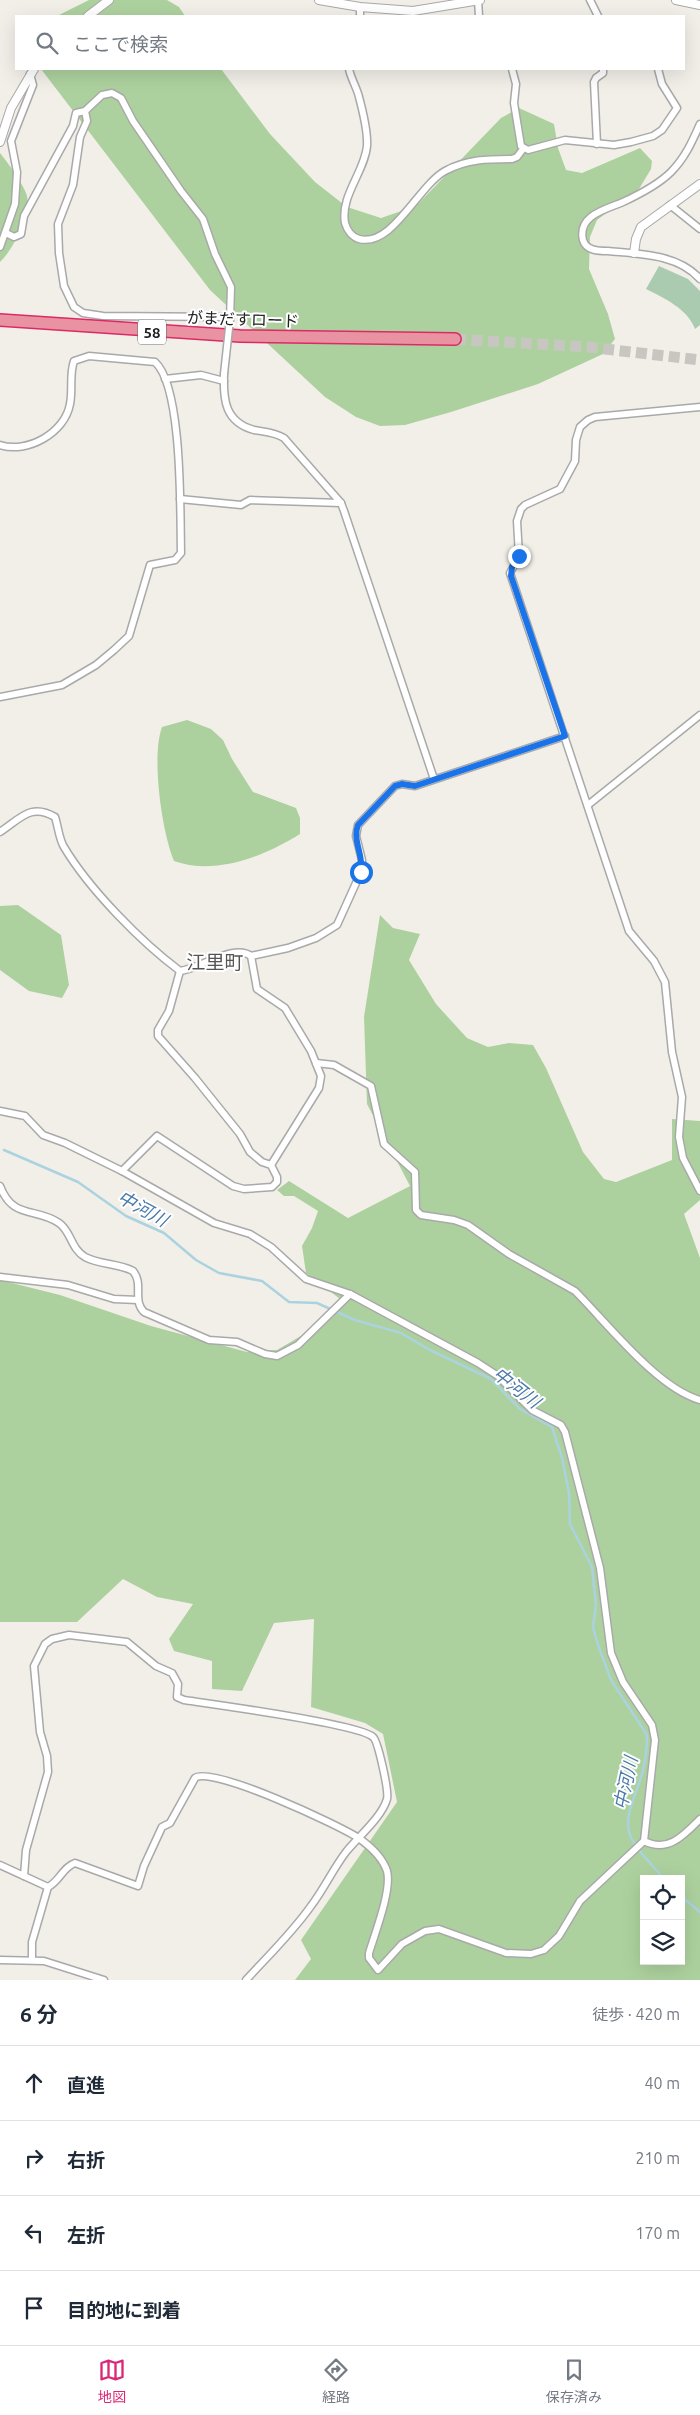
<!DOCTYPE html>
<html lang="ja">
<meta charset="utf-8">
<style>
:root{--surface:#fff;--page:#f2f2f3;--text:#1f2937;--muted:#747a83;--line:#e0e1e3;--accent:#db2777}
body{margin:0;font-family:Ubuntu,"Noto Sans JP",sans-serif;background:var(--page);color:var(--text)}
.controls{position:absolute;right:15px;bottom:15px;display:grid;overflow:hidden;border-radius:0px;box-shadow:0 5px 20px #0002}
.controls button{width:45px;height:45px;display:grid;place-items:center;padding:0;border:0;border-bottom:1px solid var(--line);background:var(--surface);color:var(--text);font:25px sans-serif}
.stop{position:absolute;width:15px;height:15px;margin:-11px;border:4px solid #1a73e8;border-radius:50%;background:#fff}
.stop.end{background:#1a73e8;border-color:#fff;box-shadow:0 1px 5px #0008}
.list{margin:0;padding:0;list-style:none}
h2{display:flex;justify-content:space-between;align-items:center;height:65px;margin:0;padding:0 20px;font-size:21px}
h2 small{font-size:16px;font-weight:400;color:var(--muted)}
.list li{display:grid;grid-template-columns:32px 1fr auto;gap:15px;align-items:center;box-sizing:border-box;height:75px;padding:0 20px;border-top:1px solid var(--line)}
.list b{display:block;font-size:19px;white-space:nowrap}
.list em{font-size:16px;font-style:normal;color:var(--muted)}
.icon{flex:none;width:28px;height:28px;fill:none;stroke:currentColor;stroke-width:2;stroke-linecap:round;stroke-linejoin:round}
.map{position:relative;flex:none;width:700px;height:1980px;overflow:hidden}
.search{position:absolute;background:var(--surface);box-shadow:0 5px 20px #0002;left:15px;right:15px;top:15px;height:55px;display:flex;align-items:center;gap:12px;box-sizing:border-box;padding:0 18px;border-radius:0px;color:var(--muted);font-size:19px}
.sheet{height:365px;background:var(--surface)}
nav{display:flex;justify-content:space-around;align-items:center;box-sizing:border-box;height:70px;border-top:1px solid var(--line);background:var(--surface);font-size:14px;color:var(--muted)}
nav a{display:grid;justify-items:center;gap:2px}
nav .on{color:var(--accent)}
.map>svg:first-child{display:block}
</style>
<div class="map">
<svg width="700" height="1980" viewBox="0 0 700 1980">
<rect width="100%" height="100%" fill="#f2efe9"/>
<!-- forest -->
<g fill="#add19e" fill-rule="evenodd">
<polygon points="89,0 167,0 179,7 185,16 57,16"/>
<polygon points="41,69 221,69 270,134 315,182 347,207 381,218 416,206 501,118 519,108 554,124 558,148 566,170 582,173 640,148 652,161 651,169 639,189 597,220 590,237 589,269 608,314 615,339 603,354 538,384 451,412 405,425 380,426 356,417 325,397 210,290"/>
<path d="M 0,153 C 6,160 26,188 27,196 C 31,214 13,250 0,262 Z"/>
<path d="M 187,720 L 211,729 L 223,740 L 232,759 L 253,792 L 296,808 L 300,818 L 300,834 C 265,856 215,876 174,861 C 162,832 151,757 162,727 Z"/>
<polygon points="18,905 61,935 69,985 62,998 29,991 0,970 0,906"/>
<path d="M 380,915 L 393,928 L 420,934 L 409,960 L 436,1004 L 467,1038 L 488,1047 L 509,1043 L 533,1045 L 546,1068 L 583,1152 L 604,1179 L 616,1182 L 672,1160 L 672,1119 L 700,1121 L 700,1200 L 684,1214 L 700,1258 L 700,1980 L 295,1980 L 311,1959 L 301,1940 L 397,1802 L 383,1734 L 365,1723 L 311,1707 L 314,1619 L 274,1623 L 242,1691 L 212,1689 L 212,1661 L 174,1651 L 169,1639 L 193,1604 L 157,1597 L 123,1579 L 77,1622 L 0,1622 L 0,1280 L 60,1295 L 151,1326 L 247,1352 L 277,1350 L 333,1317 L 340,1299 L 306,1273 L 302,1246 L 312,1228 L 318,1211 L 294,1196 L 284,1196 L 277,1190 L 289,1181 L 348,1218 L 410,1186 L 367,1104 L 364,1017 ZM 644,1879 L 681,1879 L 681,1961 L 644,1961 Z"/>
</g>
<!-- cemetery -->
<path fill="#aacbaf" d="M 659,266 L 688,279 L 700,291 L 700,325 L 695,329 C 688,309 664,298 646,289 Z"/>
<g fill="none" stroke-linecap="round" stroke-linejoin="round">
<!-- stream -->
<g stroke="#aad3df" stroke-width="2.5">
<path d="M 4,1150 L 78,1182 L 126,1216 L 164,1233 L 196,1260 L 219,1273 L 262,1281 L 289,1302 L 317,1303 L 355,1320 L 401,1333 L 430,1350 L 491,1379 L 520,1409 L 552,1427 L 562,1458 L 569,1493 L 570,1524 L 592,1567 L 596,1605 L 593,1627 L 598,1645 L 611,1680 L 647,1735 C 647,1750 645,1766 640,1780 C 635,1797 625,1814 629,1832 C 634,1849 653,1865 664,1879"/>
<polyline points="681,1896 700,1912"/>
</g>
<!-- motorway-tunnel -->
<polyline stroke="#c8c6c1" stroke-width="11" stroke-dasharray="11 5.5" stroke-linecap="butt" points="455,339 588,347 700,360"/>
<defs>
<g id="minor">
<polyline points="478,0 479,16"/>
<polyline points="590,0 598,16"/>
<polyline points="360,16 360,7"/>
<path d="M 349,69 C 351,79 357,88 359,97 C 363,112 368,131 367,146 C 365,171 340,196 345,223 C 347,230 352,237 359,239 C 392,248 418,186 445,171 C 467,159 488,159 512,159 L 517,157 L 523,149"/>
<polyline points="512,69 516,84 514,103 521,146 528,150 565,140 614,145 631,142 653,136 662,130 677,108 662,84 658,69"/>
<polyline points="85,111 102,95 112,93 121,98 133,121 181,191 203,219 215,254 231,287 230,319"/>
<path d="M 700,124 C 692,142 685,158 671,172 C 659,184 638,195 623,202 C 607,209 577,215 583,240 C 586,251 599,251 608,251 C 640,254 678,254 700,279"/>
<polyline points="597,144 594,82 596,78 603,73 603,69"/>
<polyline points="670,205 700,229"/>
<polyline points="6,233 14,237 21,234 24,216 73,126 76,113 85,111 87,121 80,137 73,185 58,224 59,253 64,286 74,307 83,313 103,316 230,317"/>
<polyline points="0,247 15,204 17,172 11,141 33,85 30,74"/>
<path d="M 224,374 C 223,400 225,422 254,430 C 265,432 274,432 284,438 L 341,503 L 344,511 L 434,779"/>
<polyline points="165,379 201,375 224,381"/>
<polyline points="700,407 595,417 588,420 580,427 576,440 575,461 560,489 525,505 521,509 517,521 519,556 510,573 629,931 654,961 665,982 672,1052 682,1097 679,1137 683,1158 700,1191"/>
<path d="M 0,445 C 27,454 65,433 70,404 C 73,389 69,375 74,361 L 89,356 L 155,362 C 183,387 180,515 181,553 L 175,560 L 150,565 L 129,636 L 114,650 L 96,665 L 62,685 L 0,697"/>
<polyline points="180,499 241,505 250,500 341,503"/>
<polyline points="588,805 700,715"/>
<path d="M 0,832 C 21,818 31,803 55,817 C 58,826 59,839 64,847 C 89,889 141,942 180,971 C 200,969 234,943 251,956 L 257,989 L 285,1008 L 311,1051 L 321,1076 L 319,1088 L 271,1165"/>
<polyline points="251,956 288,948 316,938 337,925 361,872 362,860 356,836 358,825 395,786 402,784 415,786 565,736"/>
<path d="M 316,1063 L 334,1065 L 371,1086 L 384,1144 L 415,1172 L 416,1210 L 421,1215 L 454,1220 L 468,1225 L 509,1254 L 575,1291 C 607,1323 657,1388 700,1400"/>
<path d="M 0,1111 L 25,1116 L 43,1135 L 65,1143 L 122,1171 L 214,1223 L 250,1234 L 271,1247 L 306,1279 L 350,1294 L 478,1363 L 498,1376 L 532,1410 L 561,1425 L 565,1432 L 600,1568 L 611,1653 L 623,1682 L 652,1725 L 655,1740 L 644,1841 L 580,1901 L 559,1936 L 544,1950 L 531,1954 L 506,1953 L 439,1929 L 425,1931 L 402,1944 L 378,1970 L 369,1958 L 369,1953 C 375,1933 392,1890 387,1871 C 383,1859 371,1847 360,1839 C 341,1826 211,1765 195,1778 L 170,1823 L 162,1827 L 144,1866 L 138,1886 L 75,1863 C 63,1867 59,1882 48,1887 L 32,1942 L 32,1960"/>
<polyline points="122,1171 157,1136 233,1186 244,1189 272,1187 277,1182 277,1177 271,1165 262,1162 250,1152 240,1134 195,1078 158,1036 158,1030 169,1011 180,971"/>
<path d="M 0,1186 C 13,1220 36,1207 59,1223 C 71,1231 71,1249 85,1257 C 100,1265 118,1263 133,1271 C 144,1284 132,1300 144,1312 L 209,1340 L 237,1342 L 265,1354 L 277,1356 L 298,1345 L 350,1294"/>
<polyline points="0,1277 68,1285 114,1299 138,1300"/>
<path d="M 644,1841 C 668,1853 683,1836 700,1819"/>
<polyline points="0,1865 48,1887"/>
<path d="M 24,1876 L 26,1850 L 48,1772 L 47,1756 L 40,1732 L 34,1666 L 45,1644 L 52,1639 L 69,1635 L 127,1642 L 156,1666 L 172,1673 L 178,1684 L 177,1697 L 184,1700 C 211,1704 360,1724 373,1737 C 378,1741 389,1791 387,1799 C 382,1817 358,1837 346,1852 C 333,1869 324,1889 311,1906 C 292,1933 268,1956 246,1980"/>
<polyline points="0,1960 44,1961 104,1980"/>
</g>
<g id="tertiary">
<polyline points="319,0 360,7 413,11 480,0"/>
<polyline points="676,0 700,5"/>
<polyline points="88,16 109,0"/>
<polyline points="0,142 11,108 34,69"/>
<polyline points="634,253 636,239 641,227 700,184"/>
</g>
<polyline id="motorway" points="0,320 240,336 455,339"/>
</defs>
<!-- minor casing -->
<use href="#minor" stroke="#a9a9a9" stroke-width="9"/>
<!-- tertiary casing -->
<use href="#tertiary" stroke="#a9a9a9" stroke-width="10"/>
<!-- motorway casing -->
<use href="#motorway" stroke="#dc2a67" stroke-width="14"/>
<!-- minor -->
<use href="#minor" stroke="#fff" stroke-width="6"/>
<!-- tertiary -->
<use href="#tertiary" stroke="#fff" stroke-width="8"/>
<!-- motorway -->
<use href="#motorway" stroke="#e892a2" stroke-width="11"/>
<defs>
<polyline id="minor-bridge" points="224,374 230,319"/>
</defs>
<!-- minor-bridge casing -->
<use href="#minor-bridge" stroke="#a9a9a9" stroke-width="9" stroke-linecap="butt"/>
<!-- minor-bridge -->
<use href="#minor-bridge" stroke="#fff" stroke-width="6"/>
</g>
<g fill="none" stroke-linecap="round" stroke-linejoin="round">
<!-- route -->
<path stroke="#1a73e8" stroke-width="6" d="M 361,872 C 364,856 352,840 358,825 L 395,786 L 402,784 L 415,786 L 565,736 L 511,576 L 512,567 L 519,556"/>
</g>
<g text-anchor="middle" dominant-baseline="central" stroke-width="4" stroke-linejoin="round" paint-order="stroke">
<!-- shield labels -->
<rect fill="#fff" stroke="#646464" stroke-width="1" x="138" y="319.5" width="28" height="25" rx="4"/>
<g font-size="15" font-weight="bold" fill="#222">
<text x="152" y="332">58</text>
</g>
<!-- street labels -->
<g font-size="16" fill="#222" stroke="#fff">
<text transform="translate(243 319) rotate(2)">がまだすロード</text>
</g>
<!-- water labels -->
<g font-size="18" font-style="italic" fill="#4a7aab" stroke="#fff">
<text transform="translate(143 1208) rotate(29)">中河川</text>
<text transform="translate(517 1387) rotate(38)">中河川</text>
<text transform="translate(625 1783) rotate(-78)">中河川</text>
</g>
<!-- quarter labels -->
<g font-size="19" fill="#555" stroke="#fff">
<text x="215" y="962">江里町</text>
</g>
</g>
</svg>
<div class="controls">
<button><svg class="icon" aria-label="locate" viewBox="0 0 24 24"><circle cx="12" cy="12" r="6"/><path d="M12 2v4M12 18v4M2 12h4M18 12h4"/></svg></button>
<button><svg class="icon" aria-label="layers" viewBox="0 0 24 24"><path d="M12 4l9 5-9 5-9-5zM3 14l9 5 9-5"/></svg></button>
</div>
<div class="stop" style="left:361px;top:872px"></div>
<div class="stop end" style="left:519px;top:556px"></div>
<div class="search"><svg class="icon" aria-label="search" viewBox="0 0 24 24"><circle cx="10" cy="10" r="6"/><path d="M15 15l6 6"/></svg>ここで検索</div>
</div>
<section class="sheet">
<h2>6 分<small>徒歩 · 420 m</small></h2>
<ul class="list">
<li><svg class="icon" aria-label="ahead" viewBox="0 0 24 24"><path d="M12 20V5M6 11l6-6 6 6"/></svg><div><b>直進</b></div><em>40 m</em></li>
<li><svg class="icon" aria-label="right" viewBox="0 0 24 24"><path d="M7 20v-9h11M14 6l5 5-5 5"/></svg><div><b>右折</b></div><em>210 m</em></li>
<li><svg class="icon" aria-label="left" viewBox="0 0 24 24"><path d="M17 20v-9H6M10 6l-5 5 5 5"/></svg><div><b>左折</b></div><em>170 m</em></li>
<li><svg class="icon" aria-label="arrive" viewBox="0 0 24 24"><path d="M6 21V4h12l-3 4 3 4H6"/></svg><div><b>目的地に到着</b></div></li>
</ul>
</section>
<nav>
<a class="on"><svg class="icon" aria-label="map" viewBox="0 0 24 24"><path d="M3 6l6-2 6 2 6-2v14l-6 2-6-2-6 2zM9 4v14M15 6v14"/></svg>地図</a>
<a><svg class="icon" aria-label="directions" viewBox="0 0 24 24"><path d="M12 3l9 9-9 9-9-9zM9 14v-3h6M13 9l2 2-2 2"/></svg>経路</a>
<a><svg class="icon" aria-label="saved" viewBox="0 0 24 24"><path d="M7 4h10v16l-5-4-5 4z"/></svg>保存済み</a>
</nav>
